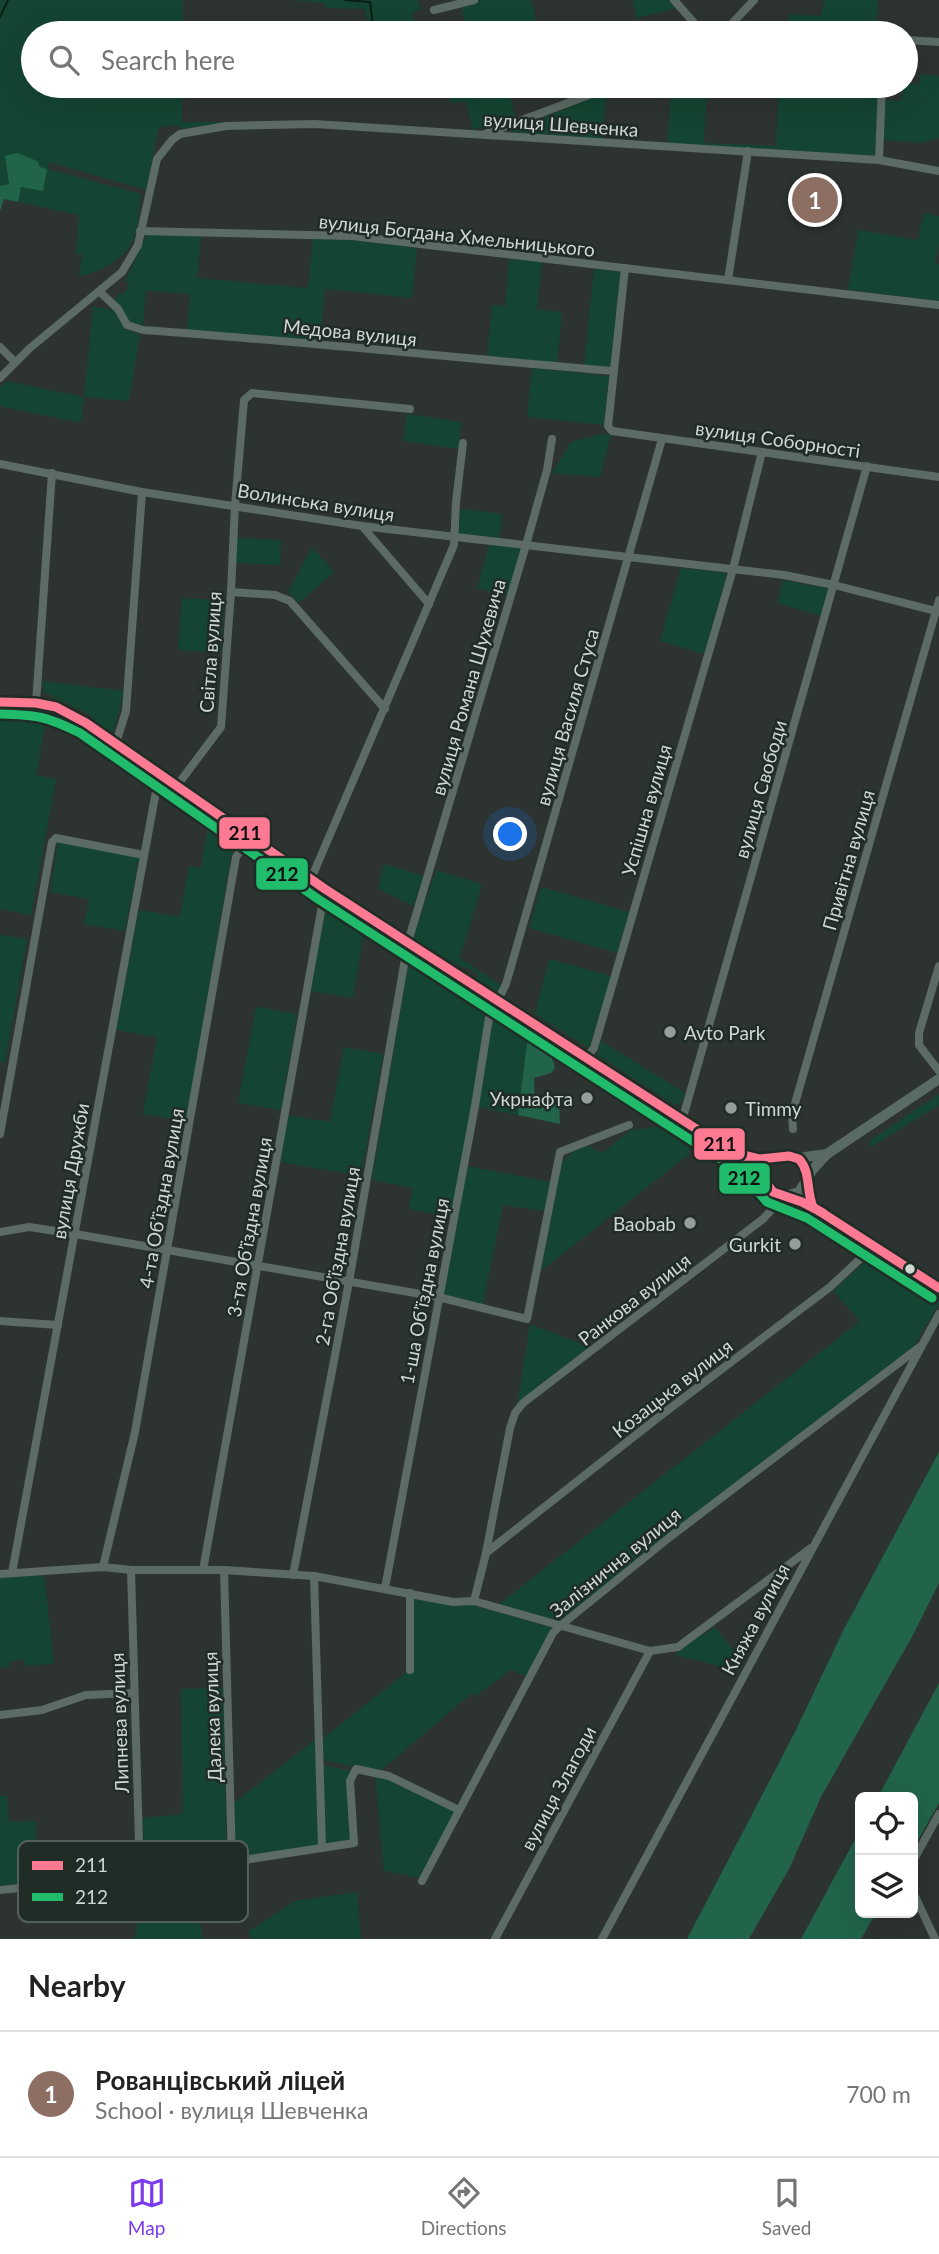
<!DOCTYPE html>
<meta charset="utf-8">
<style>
:root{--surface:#fff;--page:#f2f2f2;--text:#222;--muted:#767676;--line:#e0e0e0;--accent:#7c3aed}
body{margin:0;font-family:Lato,sans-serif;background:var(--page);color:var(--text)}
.controls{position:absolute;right:21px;bottom:21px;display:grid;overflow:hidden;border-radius:10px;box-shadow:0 7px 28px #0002}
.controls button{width:63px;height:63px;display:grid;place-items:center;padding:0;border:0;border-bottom:2px solid var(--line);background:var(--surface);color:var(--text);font:35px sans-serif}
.you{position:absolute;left:511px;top:835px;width:24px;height:24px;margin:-18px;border:5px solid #fff;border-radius:50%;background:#1a73e8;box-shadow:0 0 0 10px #1a73e833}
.badge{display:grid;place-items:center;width:46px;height:46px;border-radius:50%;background:var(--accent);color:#fff;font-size:23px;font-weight:700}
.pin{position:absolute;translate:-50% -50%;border:4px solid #fff;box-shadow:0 2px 7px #0006}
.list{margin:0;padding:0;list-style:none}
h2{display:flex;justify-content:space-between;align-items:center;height:91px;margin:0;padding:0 28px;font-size:30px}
h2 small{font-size:23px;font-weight:400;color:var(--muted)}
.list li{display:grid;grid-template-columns:46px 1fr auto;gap:21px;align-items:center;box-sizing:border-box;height:126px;padding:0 28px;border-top:2px solid var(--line)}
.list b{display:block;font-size:26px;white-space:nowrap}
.list p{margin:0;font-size:23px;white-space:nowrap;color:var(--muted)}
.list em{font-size:23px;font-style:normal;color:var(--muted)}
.icon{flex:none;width:38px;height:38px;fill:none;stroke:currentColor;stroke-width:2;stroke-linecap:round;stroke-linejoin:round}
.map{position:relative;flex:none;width:939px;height:1939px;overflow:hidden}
.search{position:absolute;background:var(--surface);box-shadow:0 7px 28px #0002;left:21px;right:21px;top:21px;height:77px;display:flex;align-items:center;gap:18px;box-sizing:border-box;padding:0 24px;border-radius:38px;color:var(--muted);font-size:26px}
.sheet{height:217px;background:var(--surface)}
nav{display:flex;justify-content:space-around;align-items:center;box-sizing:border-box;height:98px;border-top:2px solid var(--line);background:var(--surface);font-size:19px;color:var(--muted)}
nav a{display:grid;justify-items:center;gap:4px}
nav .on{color:var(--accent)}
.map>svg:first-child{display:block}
</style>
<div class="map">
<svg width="939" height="1939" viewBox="0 0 939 1939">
<rect width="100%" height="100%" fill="#2d3330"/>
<!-- green -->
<g fill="#144532">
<path d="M 0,0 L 183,0 L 183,33 L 33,33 L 33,86 L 182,86 L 182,122 L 226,122 L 183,129 L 176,125 L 159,127 L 146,190 L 49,162 L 48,169 L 141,194 C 139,208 139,227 134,239 C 126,258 98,274 79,276 L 82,255 L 76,254 L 79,215 L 18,202 L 21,187 L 5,157 L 9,184 L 0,186 Z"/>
<polygon points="290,0 418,0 420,10 412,13 417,33 369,33 365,9 327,8 324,3"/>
<polygon points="483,0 531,0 539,33 467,33 461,5"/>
<polygon points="632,0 670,0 677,8 637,18"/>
<polygon points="824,0 878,0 876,33 788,33 789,14 821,16"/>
<polygon points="920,74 939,76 939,138 922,143 884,140 885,100 901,101 903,86 906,86 906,83 919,84"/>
<polygon points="446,86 508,86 515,116 473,130 466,101 451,104"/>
<polygon points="672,86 707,86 704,143 776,146 779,86 879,86 875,156 667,144"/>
<polygon points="606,93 603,139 511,132 511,130"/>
<polygon points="924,213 939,216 939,244 935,263 939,264 939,301 848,290 858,230 918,240"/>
<polygon points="147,234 201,236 197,278 308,288 313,239 352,240 417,248 412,298 325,289 320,342 187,330 190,294 146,291 143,327 130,322 115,301 119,292 124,294 129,284 125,281"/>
<polygon points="509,259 542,262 537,309 562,312 557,363 487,357 492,305 505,306"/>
<polygon points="594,269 621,272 610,368 584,366"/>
<polygon points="93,306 115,311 125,328 140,335 129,401 84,397 81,423 0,406 0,387 6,381 84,397"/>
<polygon points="532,368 609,376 604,425 527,417"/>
<polygon points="407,414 462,422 458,449 403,441"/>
<polygon points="611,434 600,477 552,473 571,442 598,435"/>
<polygon points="461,509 503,514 499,539 458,534"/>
<polygon points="237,538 281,540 280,565 236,563"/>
<polygon points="489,545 521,548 507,596 477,588"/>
<polygon points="312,547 334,572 299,603 288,592"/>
<polygon points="681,568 727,573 704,654 660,641"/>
<polygon points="783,580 829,589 822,616 777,603"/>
<polygon points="182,598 224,600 221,653 178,650"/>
<polygon points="41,681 124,691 114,731 108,732 90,715 45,693"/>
<polygon points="0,708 47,712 36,775 56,779 31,915 0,909"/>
<polygon points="209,819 241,840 231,856 186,1121 143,1114 157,1037 116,1030 139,910 180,917 189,866 201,868"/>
<polygon points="58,842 139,857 125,931 84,924 89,899 50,892"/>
<polygon points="384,864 424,876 413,906 378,889"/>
<polygon points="436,870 482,884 460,958 501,985 499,990 495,990 476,978 478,974 467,967 465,968 458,965 415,940 414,935"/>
<polygon points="541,887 629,912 617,953 529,928"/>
<polygon points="333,902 366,921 353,998 311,991 326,905"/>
<polygon points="0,935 27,939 5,1063 0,1062"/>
<polygon points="418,957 492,1007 451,1217 409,1209 413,1188 372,1180 408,966"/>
<polygon points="549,959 611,976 589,1048 535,1014"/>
<polygon points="256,1007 297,1014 281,1110 238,1103"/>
<polygon points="495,1012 528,1035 518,1115 478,1107 491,1019"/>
<polygon points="601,1041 685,1093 681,1103 675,1105 597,1055"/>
<polygon points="344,1047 383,1054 361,1176 280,1162 288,1115 330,1122"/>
<polygon points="939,1094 939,1105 871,1147 869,1141"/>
<polygon points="669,1125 691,1137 689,1154 541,1271 562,1162 574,1151 587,1145 602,1153 631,1130"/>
<polygon points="467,1166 551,1182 545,1211 503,1205 483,1304 441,1294"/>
<polygon points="872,1255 939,1298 939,1304 913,1347 559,1622 498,1605 860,1321 833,1291"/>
<polygon points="530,1324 592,1348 517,1405"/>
<polygon points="44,1574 54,1664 25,1666 24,1660 9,1661 10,1667 0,1668 0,1578"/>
<polygon points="412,1597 453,1606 473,1605 554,1628 527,1677 511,1670 476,1696 472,1693 379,1772 323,1760 323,1738 412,1668"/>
<polygon points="715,1627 743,1662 739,1671 676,1655 678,1650"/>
<polygon points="223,1688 227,1861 144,1872 143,1818 183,1814 181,1689"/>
<polygon points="315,1740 319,1845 235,1859 234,1803"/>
<polygon points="323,1765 351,1771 351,1840 324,1844"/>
<polygon points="375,1776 388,1779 456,1812 420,1878 384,1871"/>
<polygon points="0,1796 7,1796 9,1822 35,1821 39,1882 0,1885"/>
<polygon points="241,1864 246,1908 199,1915 203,1939 134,1939 149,1878"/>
<polygon points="357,1892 361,1939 250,1939 249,1931 295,1901"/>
</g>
<!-- forest -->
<g fill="#216449">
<polygon points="17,153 37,161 40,167 47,169 43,191 21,187 18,202 4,199 0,211 0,186 9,184 5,156"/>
<path d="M 528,1035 C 541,1044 552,1052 555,1068 L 551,1073 L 534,1078 L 535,1105 L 559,1104 L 560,1124 L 518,1115 Z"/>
<polygon points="939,1452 939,1583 913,1635 821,1797 789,1869 749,1939 687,1939 795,1732 844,1629"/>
<polygon points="939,1683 939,1803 913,1849 913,1797 878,1797"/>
<polygon points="860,1830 860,1913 876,1913 861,1939 801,1939"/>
</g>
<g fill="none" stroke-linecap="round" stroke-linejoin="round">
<!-- stream -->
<g stroke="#091e14" stroke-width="2">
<polyline points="345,0 370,2 374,33"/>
<polyline points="0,17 8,0"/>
</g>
<!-- minor -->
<g stroke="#5c6b64" stroke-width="8">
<polyline points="674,0 703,33"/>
<polyline points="434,10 474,0"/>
<polyline points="723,33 754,0"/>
<polyline points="906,40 939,42"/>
<polyline points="485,134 613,86"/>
<polyline points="879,160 882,86"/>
<polyline points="140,231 352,236 939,305"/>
<polyline points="625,268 608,426 612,431 939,477"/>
<polyline points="728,280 748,151"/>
<path d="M 100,292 L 118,309 L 127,325 L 143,330 C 300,341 456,358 613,371"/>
<polyline points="0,347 15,362"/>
<polyline points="0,378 30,348 122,272 138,245 157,159 172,140 180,134 226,126 315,124 879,160 939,171"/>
<polyline points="0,464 142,492 362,526 784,575 834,585 939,612"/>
<polyline points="362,526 429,604"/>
<polyline points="231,592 275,595 290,601 385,709"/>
<polyline points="36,703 52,473"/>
<polyline points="116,743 126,711 142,492"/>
<polyline points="176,787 221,727 231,592 235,505 244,400 252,393 410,409"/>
<polyline points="311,879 454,545 456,502 463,443"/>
<polyline points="939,966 919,1033 919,1045 939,1071"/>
<polyline points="586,1058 594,1048 733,569 762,452"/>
<polyline points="682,1121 867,466"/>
<polyline points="793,1129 792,1114 939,600"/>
<polyline points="0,1134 52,842 56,838 144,855"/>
<polyline points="805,1183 813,1207"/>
<polyline points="788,1196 813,1207 939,1288"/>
<polyline points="0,1232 29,1227 75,1234 438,1297 527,1319 560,1152 629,1125"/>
<polyline points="0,1321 58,1325"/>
<polyline points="486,1553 660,1416 830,1287 875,1245"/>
<polyline points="103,1567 135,1432 236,857 250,837"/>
<polyline points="131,1570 140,1876"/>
<polyline points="203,1570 325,889"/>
<polyline points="224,1570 232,1863"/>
<polyline points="12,1573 159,775"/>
<polyline points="0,1574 103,1567 131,1570 224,1570 314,1576 453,1602 474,1601 650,1651 678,1647 811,1548"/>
<polyline points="293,1575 349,1282 408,942 526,545 547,470 552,439"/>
<polyline points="314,1576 322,1847"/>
<polyline points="385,1588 475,1106 489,1018 506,984 662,439"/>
<polyline points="410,1593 410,1670"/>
<polyline points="474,1601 486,1553 510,1428 515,1413 523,1403 763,1219 784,1196"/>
<polyline points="0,1715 42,1710 86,1695 133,1693"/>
<polyline points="913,1861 939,1814"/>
<polyline points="422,1881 553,1633 560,1626 670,1537 921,1346"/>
<polyline points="0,1890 140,1876 354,1843 350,1781 356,1769 389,1776 459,1810"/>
<polyline points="913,1892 935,1939"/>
<polyline points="495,1939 650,1651"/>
<polyline points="602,1939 939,1314"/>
</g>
<!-- major -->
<g stroke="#596b63" stroke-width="10">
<polyline points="0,702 36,703 56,707 86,723 325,889 732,1152 761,1176 773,1192 784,1196 799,1192 813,1169 827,1154 939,1079"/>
<polyline points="739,1154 762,1159 782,1155 798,1158 827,1154"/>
</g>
<defs>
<g id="bus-1">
<path d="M 0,702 L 36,703 L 56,707 L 86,723 L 325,889 L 732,1152 L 760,1159 L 789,1156 L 799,1159 C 811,1172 806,1191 813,1207 L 939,1288"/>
<polyline points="735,1155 761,1176 773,1192 802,1202 823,1213"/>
</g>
<path id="bus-2" d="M 0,714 C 37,715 46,716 80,733 L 318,899 L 725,1162 L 752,1185 L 767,1202 L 807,1218 L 932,1298"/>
</defs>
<!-- bus-1 casing -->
<use href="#bus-1" stroke="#202c26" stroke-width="14"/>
<!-- bus-2 casing -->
<use href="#bus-2" stroke="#202c26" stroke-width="14"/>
<!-- bus-1 -->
<use href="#bus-1" stroke="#fe7a93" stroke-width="9"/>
<!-- bus-2 -->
<use href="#bus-2" stroke="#20bc6c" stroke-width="9"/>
</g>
<!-- markers -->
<g fill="#969e99" stroke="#202c26" stroke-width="2.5">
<circle cx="670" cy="1032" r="7"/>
<circle cx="587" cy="1098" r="7"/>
<circle cx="731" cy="1108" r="7"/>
<circle cx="690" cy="1223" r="7"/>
<circle cx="795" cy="1244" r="7"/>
</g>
<circle fill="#cfd7d2" stroke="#202c26" stroke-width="2.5" cx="910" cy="1269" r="6"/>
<g text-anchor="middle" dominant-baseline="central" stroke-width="5" stroke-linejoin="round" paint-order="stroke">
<!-- street labels -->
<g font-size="19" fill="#cfd7d2" stroke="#202c26">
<text transform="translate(561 124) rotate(4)">вулиця Шевченка</text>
<text transform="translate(457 235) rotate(6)">вулиця Богдана Хмельницького</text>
<text transform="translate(350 332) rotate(6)">Медова вулиця</text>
<text transform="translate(778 439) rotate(8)">вулиця Соборності</text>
<text transform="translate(316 502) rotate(9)">Волинська вулиця</text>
<text transform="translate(210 652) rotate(-86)">Світла вулиця</text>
<text transform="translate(468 687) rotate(-74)">вулиця Романа Шухевича</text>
<text transform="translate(567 717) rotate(-74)">вулиця Василя Стуса</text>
<text transform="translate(760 789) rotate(-74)">вулиця Свободи</text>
<text transform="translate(646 810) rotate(-74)">Успішна вулиця</text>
<text transform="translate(848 860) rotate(-74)">Привітна вулиця</text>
<text transform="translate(70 1171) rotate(-80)">вулиця Дружби</text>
<text transform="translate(161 1198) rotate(-80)">4-та Обʼїздна вулиця</text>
<text transform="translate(249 1227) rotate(-80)">3-тя Обʼїздна вулиця</text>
<text transform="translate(337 1256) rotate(-80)">2-га Обʼїздна вулиця</text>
<text transform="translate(424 1291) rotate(-79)">1-ша Обʼїздна вулиця</text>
<text transform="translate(634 1299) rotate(-38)">Ранкова вулиця</text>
<text transform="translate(672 1388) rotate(-38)">Козацька вулиця</text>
<text transform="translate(615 1562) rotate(-39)">Залізнична вулиця</text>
<text transform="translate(755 1619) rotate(-62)">Княжа вулиця</text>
<text transform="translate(212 1717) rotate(-92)">Далека вулиця</text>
<text transform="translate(119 1723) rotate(-92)">Липнева вулиця</text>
<text transform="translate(558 1788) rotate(-62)">вулиця Злагоди</text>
</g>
<!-- poi labels -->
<g font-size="19" fill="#cfd7d2" stroke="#202c26" text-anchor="end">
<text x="684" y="1032" text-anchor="start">Avto Park</text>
<text x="573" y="1098">Укрнафта</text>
<text x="745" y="1108" text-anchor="start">Timmy</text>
<text x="676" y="1223">Baobab</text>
<text x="781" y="1244">Gurkit</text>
</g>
</g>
<!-- legend -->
<rect x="18" y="1841" width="230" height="81" rx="10" fill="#202c26" stroke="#555f5a" stroke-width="2"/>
<rect x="32" y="1861" width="31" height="9" fill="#fe7a93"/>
<rect x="32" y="1893" width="31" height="8" fill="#20bc6c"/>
<g font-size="19" fill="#cfd7d2">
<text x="75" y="1872">211</text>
<text x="75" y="1904">212</text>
</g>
<g stroke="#202c26" stroke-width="2.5">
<rect x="218" y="816" width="53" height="34" rx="7" fill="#fe7a93"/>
<rect x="255" y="857" width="54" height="34" rx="7" fill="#20bc6c"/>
<rect x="693" y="1127" width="53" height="34" rx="7" fill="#fe7a93"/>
<rect x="718" y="1162" width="53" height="33" rx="7" fill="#20bc6c"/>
</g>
<g font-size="19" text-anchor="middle" font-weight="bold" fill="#111">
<text x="245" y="840">211</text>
<text x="282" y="881">212</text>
<text x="720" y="1151">211</text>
<text x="744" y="1185">212</text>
</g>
</svg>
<div class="controls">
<button><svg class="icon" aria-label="locate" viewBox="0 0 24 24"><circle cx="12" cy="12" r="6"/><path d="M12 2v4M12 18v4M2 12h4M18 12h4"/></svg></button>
<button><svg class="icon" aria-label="layers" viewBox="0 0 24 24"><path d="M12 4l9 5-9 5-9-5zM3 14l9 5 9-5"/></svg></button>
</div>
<div class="you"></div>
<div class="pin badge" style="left:815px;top:200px;background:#8d6e63">1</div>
<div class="search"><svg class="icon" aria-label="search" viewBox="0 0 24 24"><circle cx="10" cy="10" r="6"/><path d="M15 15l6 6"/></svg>Search here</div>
</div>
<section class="sheet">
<h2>Nearby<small></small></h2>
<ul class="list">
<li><span class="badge" style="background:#8d6e63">1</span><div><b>Рованцівський ліцей</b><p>School · вулиця Шевченка</p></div><em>700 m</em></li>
</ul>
</section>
<nav>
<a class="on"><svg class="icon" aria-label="map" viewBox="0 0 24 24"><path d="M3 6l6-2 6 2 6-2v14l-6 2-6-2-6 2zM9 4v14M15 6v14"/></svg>Map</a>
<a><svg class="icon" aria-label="directions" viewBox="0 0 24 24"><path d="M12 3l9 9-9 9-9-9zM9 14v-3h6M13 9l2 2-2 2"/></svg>Directions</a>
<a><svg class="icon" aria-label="saved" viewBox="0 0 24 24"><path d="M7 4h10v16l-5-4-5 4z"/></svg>Saved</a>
</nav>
